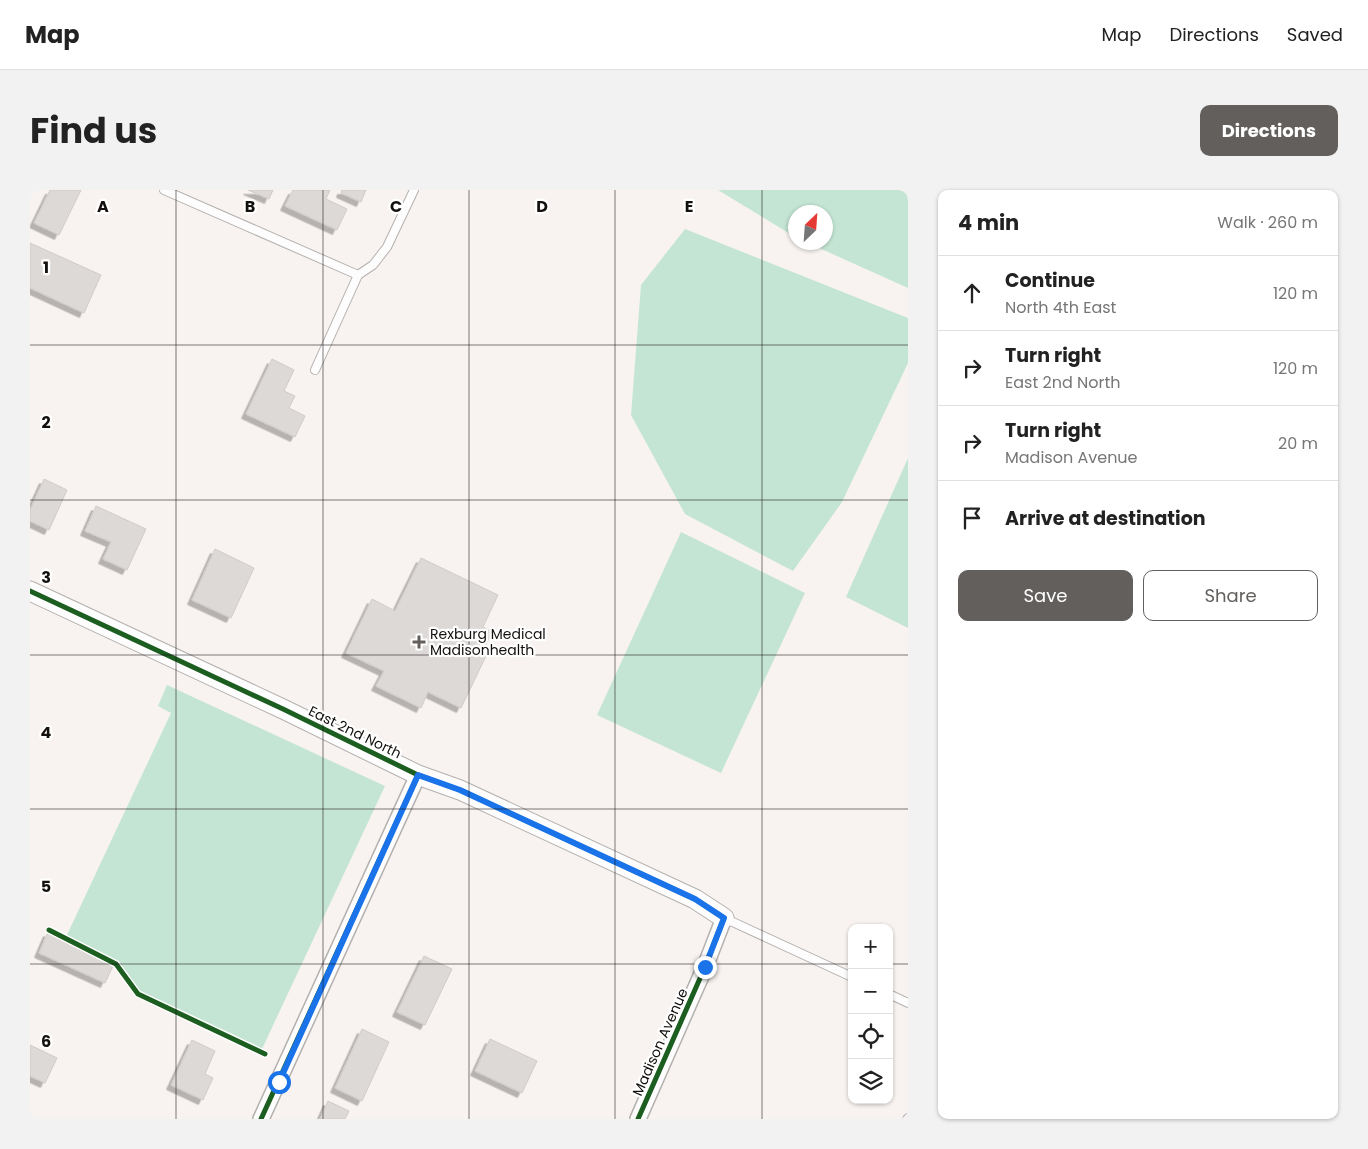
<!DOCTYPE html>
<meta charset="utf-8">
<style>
:root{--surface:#fff;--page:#f2f2f2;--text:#222;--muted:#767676;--line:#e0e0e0;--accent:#635f5d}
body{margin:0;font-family:Poppins,sans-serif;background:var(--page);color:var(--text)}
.controls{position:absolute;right:15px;bottom:15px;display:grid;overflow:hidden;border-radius:10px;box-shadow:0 1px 4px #0004}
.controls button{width:45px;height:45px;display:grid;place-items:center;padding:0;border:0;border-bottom:1px solid var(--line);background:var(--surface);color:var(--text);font:25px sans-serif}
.compass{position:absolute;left:758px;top:15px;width:45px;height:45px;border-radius:50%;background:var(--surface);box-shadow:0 1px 4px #0004;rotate:25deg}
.stop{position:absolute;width:15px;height:15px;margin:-11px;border:4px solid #1a73e8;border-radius:50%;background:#fff}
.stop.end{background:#1a73e8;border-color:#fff;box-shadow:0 1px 5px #0008}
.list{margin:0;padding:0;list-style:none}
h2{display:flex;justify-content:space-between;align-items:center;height:65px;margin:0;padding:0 20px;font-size:21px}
h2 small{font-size:16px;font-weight:400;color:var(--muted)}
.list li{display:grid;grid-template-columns:32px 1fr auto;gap:15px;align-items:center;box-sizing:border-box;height:75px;padding:0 20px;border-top:1px solid var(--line)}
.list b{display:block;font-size:19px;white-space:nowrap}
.list p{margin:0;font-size:16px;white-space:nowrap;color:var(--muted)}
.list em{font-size:16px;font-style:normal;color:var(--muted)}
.actions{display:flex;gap:10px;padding:15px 20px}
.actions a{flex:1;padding:11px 0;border:1px solid var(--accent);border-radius:10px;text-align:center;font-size:18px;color:var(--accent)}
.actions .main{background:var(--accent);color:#fff}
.icon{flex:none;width:28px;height:28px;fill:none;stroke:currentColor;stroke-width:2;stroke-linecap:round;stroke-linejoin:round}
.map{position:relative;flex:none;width:878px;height:929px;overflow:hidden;border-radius:10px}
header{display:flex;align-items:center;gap:30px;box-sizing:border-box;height:70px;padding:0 25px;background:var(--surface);border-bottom:1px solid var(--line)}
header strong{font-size:24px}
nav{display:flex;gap:28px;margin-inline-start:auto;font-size:18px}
.intro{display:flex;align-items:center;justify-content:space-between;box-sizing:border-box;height:120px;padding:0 30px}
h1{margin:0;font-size:35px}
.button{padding:12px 22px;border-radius:10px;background:var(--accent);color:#fff;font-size:18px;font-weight:700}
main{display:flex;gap:30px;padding:0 30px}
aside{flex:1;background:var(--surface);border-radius:10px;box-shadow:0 1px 4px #0004}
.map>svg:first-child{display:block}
</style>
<header>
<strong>Map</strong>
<nav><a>Map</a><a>Directions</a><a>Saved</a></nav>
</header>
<div class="intro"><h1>Find us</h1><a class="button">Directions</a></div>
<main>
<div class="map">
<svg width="878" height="929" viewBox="0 0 878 929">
<defs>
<filter id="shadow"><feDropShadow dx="-4.5" dy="4.5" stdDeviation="0" flood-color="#0004"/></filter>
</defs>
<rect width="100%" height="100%" fill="#f8f3f0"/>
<!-- green -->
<g fill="#c4e5d3">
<polygon points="688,0 878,0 878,98 778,53 796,52 796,22 766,22 765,47"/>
<polygon points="655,39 878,128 878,173 812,312 763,381 655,324 601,225 611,95"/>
<polygon points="878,268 878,438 816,407"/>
<polygon points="651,342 775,403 691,583 567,525"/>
<polygon points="137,495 355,596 232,859 110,802 89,773 36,747 141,523 128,516"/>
</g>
<!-- building -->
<g fill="#ddd9d7" stroke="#cfcbc9" filter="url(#shadow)">
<polygon points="20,0 51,0 29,45 4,33"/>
<polygon points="218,0 243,0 239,9"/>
<polygon points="263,0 300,0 296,9 317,19 307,40 255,16"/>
<polygon points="312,0 336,0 331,12 311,3"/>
<polygon points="0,53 71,85 54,123 0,98"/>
<polygon points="242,169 264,180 254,201 265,206 259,218 275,226 265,247 216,224"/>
<polygon points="14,289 37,300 19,340 0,331 0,320"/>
<polygon points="66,316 116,339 97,380 73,369 81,352 55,341"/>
<polygon points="185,359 224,378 201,428 162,410"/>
<polygon points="391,368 468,405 453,437 462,442 452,462 457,464 431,518 398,502 391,518 346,496 354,481 316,463 342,409 365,421"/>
<polygon points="18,742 84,774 75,793 9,763"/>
<polygon points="394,766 422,779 395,835 367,822"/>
<polygon points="332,839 359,852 332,911 305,898"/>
<polygon points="460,849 507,871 492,903 445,881"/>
<polygon points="162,850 185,861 175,884 183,888 173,910 141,895"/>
<polygon points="0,855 27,868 15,893 0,886"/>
<polygon points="298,911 319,921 315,929 290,929"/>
</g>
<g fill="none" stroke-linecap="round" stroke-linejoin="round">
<defs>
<g id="service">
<polyline points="134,0 328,85 343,75 357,57 384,0"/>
<polyline points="285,180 328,85"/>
<polyline points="694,728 822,787"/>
<polyline points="859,804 878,813"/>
<polyline points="877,929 878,928"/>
</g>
<g id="minor">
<polyline points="231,929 388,585"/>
<polyline points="608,929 675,777 694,728"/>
</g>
<polyline id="tertiary" points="0,401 253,519 388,585 430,600 665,709 694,728"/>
</defs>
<!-- service casing -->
<use href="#service" stroke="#b4b0ae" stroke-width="10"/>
<!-- minor casing -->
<use href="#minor" stroke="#b4b0ae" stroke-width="18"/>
<!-- tertiary casing -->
<use href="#tertiary" stroke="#b4b0ae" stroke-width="21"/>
<!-- service -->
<use href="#service" stroke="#fefdfd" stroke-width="8"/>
<!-- minor -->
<use href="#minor" stroke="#fefdfd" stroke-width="15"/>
<!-- tertiary -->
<use href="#tertiary" stroke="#fefdfd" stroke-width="19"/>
<defs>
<g id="cycleway">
<polyline points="0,401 253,519 388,585 430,600 665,709 694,728 675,777 608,929"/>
<polyline points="19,740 86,774 108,804 235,864"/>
<polyline points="231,929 388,585"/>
</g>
</defs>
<!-- cycleway casing -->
<use href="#cycleway" stroke="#fff" stroke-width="8"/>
<!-- cycleway -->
<use href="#cycleway" stroke="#1b5e20" stroke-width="5"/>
</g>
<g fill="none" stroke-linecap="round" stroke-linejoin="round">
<!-- route -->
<polyline stroke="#1a73e8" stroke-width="6" points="249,892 388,585 430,600 665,709 694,728 675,777"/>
</g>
<!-- grid -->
<path fill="none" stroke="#13100e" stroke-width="1" stroke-opacity="0.55" d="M 146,0 L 146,929M 293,0 L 293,929M 439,0 L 439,929M 585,0 L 585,929M 732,0 L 732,929M 0,155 L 878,155M 0,310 L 878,310M 0,465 L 878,465M 0,619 L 878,619M 0,774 L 822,774M 859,774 L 878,774"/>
<!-- markers -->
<path fill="#635f5d" stroke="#fff" stroke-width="2" d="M386.5 444.5h5v5h5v5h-5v5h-5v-5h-5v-5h5z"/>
<g text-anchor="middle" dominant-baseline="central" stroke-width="4.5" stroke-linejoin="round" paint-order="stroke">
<!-- poi labels -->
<g font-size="14" fill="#13100e" stroke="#fff" text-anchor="start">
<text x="400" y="444">Rexburg Medical<tspan x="400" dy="16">Madisonhealth</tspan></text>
</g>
<!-- street labels -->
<g font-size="14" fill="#13100e" stroke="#fff">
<text transform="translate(325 542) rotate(26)">East 2nd North</text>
<text transform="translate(630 852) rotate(-66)">Madison Avenue</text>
</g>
</g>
<g font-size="16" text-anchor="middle" font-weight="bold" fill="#13100e" stroke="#fff" stroke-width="4.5" stroke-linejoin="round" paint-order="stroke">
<text x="73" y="22">A</text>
<text x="220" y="22">B</text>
<text x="366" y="22">C</text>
<text x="512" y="22">D</text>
<text x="659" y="22">E</text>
<text x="16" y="83">1</text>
<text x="16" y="238">2</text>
<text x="16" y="393">3</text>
<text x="16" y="548">4</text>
<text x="16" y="702">5</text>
<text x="16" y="857">6</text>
</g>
</svg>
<div class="controls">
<button>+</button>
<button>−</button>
<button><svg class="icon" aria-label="locate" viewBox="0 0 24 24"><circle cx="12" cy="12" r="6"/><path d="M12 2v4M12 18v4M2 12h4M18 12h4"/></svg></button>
<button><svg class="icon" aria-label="layers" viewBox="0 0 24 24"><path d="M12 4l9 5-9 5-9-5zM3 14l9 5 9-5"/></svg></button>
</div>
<svg class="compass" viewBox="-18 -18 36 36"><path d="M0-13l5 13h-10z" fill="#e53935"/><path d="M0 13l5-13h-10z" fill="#767676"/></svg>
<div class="stop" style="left:249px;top:892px"></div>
<div class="stop end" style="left:675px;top:777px"></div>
</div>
<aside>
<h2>4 min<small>Walk · 260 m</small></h2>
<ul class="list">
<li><svg class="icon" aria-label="ahead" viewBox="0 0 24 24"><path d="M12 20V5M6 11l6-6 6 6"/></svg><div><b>Continue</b><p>North 4th East</p></div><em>120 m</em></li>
<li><svg class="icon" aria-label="right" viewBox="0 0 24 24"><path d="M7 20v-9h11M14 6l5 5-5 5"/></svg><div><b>Turn right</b><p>East 2nd North</p></div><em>120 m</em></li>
<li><svg class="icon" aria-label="right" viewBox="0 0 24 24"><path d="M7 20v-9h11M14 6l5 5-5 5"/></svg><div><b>Turn right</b><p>Madison Avenue</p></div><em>20 m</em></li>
<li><svg class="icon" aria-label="arrive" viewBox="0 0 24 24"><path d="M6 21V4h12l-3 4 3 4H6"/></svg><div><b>Arrive at destination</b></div></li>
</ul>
<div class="actions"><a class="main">Save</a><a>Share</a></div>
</aside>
</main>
